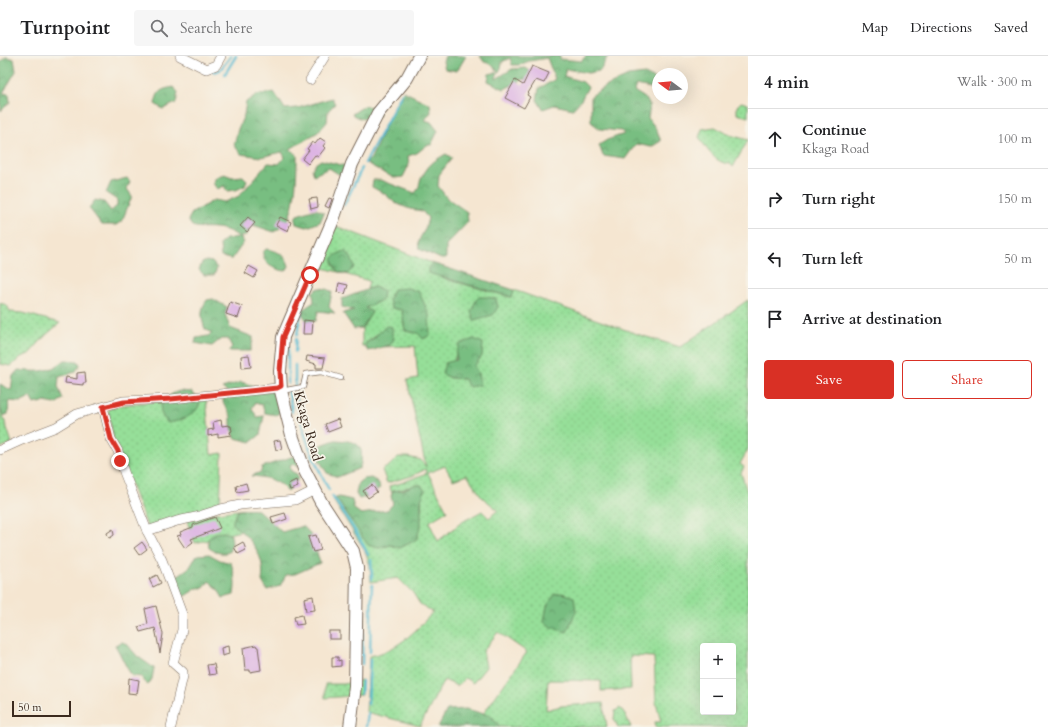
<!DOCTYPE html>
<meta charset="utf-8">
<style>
:root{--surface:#fff;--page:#f6f6f6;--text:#202124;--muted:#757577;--line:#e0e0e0;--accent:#d93025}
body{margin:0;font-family:Cardo,serif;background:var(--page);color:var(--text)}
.controls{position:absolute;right:12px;bottom:12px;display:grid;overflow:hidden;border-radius:4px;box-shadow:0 4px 16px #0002}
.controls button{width:36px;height:36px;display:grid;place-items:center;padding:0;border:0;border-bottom:1px solid var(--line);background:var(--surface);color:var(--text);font:20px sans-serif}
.compass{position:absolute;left:652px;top:12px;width:36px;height:36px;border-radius:50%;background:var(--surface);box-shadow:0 4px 16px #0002;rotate:286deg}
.scale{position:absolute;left:12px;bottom:10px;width:59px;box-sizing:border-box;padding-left:4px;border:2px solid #3b2a1e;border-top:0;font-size:11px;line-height:14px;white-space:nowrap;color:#3b2a1e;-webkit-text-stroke:3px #f7f3e8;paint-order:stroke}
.stop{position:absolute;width:12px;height:12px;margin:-9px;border:3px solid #d93025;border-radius:50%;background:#fff}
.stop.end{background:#d93025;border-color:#fff;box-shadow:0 1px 4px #0008}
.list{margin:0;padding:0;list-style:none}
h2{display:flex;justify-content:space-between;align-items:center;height:52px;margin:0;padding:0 16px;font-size:17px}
h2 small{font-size:13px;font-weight:400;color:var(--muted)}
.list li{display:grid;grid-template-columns:26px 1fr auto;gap:12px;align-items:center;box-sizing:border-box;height:60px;padding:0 16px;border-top:1px solid var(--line)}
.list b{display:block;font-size:15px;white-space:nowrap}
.list p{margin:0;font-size:13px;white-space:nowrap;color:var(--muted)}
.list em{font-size:13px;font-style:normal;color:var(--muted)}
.actions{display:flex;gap:8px;padding:12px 16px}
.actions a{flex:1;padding:9px 0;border:1px solid var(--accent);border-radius:4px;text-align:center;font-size:14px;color:var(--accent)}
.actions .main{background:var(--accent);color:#fff}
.icon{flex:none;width:22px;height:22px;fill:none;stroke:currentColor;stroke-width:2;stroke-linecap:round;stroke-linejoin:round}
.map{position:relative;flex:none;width:748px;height:671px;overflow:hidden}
header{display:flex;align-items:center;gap:24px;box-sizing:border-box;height:56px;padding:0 20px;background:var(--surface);border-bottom:1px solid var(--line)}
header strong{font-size:19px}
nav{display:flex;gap:22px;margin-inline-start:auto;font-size:14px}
.search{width:280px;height:36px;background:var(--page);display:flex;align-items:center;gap:10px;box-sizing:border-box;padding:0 14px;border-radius:4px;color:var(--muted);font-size:15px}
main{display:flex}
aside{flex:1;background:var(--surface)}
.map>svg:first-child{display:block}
</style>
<header>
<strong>Turnpoint</strong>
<div class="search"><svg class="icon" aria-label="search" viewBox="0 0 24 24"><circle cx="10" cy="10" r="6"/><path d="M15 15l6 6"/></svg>Search here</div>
<nav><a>Map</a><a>Directions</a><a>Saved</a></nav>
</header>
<main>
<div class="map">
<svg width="748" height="671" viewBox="0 0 748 671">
<defs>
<pattern id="grass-dots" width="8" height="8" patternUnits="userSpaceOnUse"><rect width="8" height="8" fill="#96df99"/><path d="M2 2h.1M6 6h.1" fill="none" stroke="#82c083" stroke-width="1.8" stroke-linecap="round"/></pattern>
<pattern id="forest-crowns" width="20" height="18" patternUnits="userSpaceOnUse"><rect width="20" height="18" fill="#78be81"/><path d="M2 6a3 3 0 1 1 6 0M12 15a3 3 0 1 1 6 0" fill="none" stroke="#649b69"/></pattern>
</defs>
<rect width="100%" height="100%" fill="#f7f3e8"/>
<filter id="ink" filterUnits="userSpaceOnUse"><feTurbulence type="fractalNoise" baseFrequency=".025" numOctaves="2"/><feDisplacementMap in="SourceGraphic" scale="8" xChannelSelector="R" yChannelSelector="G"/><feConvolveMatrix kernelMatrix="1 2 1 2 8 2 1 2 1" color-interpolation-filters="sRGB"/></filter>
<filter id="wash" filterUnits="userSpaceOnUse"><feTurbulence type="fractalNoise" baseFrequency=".012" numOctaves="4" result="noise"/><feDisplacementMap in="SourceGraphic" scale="16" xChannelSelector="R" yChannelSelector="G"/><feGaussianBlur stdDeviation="0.9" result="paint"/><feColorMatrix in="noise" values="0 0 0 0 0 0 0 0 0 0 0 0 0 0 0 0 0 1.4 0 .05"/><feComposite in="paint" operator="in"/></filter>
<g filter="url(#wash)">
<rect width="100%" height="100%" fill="#f5e6d1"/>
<!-- grass -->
<g fill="url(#grass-dots)" stroke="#68845c" fill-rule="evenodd">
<polygon points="741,46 748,48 748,61 737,58 737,50"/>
<path d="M 715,71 L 730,79 L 748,84 L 733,111 L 730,108 C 714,107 707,93 699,81 L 702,73 Z"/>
<path d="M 333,169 L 432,207 L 428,212 L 446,223 L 510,241 L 513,239 L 514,234 L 640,279 L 680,291 L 748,244 L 748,393 L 740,408 L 744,411 L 741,417 L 748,438 L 748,671 L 657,671 L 654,669 L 655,666 L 661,666 L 656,647 L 654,601 L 630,600 L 631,633 L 601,635 L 601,625 L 548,624 L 546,654 L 561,650 L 603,647 L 607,671 L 500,671 L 491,660 L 483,658 L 527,596 L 498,576 L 483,595 L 486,611 L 473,627 L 465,622 L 457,630 L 444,624 L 420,670 L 366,656 L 369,600 C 396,596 416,575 433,556 L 420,548 L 413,537 L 398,522 L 371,526 L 370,509 L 364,493 L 333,444 L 336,442 L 352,466 L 379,492 L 391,489 L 400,492 L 422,453 L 421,444 L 424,435 L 421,429 C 411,429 403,434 393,435 L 392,437 L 389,430 L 401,427 L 427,417 L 426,413 L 412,420 L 387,427 L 382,414 L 389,410 L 398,401 L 408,401 L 421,404 L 426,411 L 407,324 L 418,322 L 415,290 L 379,291 L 382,290 L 390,289 L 378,277 C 374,282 368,285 364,290 L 362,290 L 362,272 L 372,256 L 365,252 L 382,244 L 374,231 L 367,233 L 369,225 L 341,217 L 347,218 L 332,207 L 338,216 L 316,210 ZM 402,254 L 418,277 L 405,275 ZM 456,297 L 482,300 L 474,310 L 478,318 L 464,323 L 451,322 ZM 445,410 L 453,424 L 467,419 L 482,441 L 498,454 L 489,462 L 482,455 L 462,466 L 438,485 L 429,466 L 447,455 L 428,417 ZM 703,590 L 733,590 L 733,656 L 703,656 Z"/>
<polygon points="0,247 7,249 10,256 23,257 60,267 46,279 29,298 21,301 11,310 0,308"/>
<path d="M 206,342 L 211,399 L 222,397 L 220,451 L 148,473 L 113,381 L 108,354 C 116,346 190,344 206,342 Z"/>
<polygon points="0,351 12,387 0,392"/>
<polygon points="245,453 233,469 241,475 228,478 224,476 208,484 195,487 187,465 210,458"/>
<polygon points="361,624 362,639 325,642 325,628 344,628"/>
<polygon points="620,652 623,655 631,671 618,671 614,663 615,655"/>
</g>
<!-- forest -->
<g fill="url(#forest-crowns)" stroke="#5a7450">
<polygon points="445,0 466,0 457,15 445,13 443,5"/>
<path d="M 480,0 L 560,0 L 560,3 L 581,5 L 586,0 L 608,0 L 600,15 L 588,17 L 566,13 L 564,20 L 583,26 L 588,31 L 581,44 L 573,53 L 554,49 L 543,53 L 537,44 L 539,32 L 549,27 L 555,23 L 547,2 L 529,5 L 520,9 L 512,9 L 510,2 L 502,6 C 502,15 496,17 496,23 L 512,13 L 526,12 L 532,17 L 528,24 L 524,23 L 504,33 L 488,25 L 489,18 L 498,16 L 491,8 L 484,6 Z"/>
<polygon points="6,1 14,3 16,15 3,37 9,38 10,46 1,55 0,6"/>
<path d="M 645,18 L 655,23 L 651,32 L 636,29 L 634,35 C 648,44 652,44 648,62 L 655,71 L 661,85 L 651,91 L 636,88 L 625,103 L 603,100 L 599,89 L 607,84 L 624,78 L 621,75 L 600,73 L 591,66 L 591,40 L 605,31 L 628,20 Z"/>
<path d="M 173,31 L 178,36 L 176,47 L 163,53 L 155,48 C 158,34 160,34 173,31 Z"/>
<polygon points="403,35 430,48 431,56 425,64 431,66 438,75 431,89 427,89 417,97 408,100 409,109 403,121 394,122 366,107 371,102 393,54"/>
<path d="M 274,36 L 285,53 L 298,52 L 332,42 L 335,48 L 328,55 L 327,66 L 318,76 L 290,93 L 297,99 C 297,118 296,149 287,166 C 284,170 278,173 274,176 L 253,169 L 245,180 L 240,181 L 244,186 L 232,203 L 221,201 L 220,188 L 226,183 L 239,181 C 232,176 224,172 215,172 C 207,171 201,173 192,170 L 188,164 L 192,157 L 214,144 L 225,146 L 239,140 L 268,107 L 279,108 L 285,101 L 282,96 L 261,101 L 241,98 L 234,89 L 238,73 L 244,59 L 246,46 L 256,39 Z"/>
<path d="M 364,50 L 374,51 L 380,59 C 371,62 359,65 352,58 Z"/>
<path d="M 446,98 L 452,102 L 439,119 L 438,130 L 447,142 L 467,156 L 468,166 L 446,189 L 446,203 L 441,203 L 419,193 C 417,185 421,181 424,175 C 426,171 427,166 428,162 L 422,155 L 410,153 L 395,147 L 385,138 L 372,131 L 373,124 L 380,124 L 415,137 C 421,130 418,129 421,123 C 428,109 433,105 446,98 Z"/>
<polygon points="321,104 354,112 343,121 329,112 314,119 312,113 315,108"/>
<polygon points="224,118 232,121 243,120 247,124 245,130 236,134 227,135 224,130 217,133 213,127 216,121"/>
<polygon points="127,122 130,125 127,133 132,140 122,165 116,169 102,169 89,152 95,144 104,146 111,155 117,150 117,144 106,137 111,126"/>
<polygon points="316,153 324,157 320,166 307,171 296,168 295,163 297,159"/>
<path d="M 266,193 C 277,195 286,198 289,210 L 286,215 C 275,214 262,208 263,196 Z"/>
<path d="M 345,195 L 350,200 L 355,211 L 347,218 L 338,216 C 330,204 330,200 345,195 Z"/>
<polygon points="206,205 212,206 217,212 214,219 204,219 199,214 202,207"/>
<polygon points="432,207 514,234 513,239 511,241 428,217 428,212"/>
<polygon points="374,231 383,234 382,244 365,252 372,256 362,272 354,273 343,257 354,254 342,251 342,243"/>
<polygon points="319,232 327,233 332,236 329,251 335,257 318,255 316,265 307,265 303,259 302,254 314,246 313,236"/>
<polygon points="408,232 419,236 429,258 430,279 423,283 418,277 405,275 402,254 391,252 389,244 393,233"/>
<polygon points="479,241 487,241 496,243 498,251 493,259 474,264 471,256 476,244"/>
<path d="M 213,243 L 227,251 L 225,258 L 230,272 L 253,281 L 253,285 L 250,295 L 228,295 L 232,291 L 229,285 L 229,283 L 221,283 L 212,290 L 195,287 L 196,282 L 208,280 L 212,277 L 205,273 C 201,262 200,253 207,244 Z"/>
<path d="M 386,270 L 392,271 L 392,279 L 394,283 L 390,289 C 382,290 377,294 368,295 L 364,290 L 367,286 L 372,284 Z"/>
<polygon points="474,283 483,287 482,300 474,310 478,318 480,329 469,331 464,323 451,322 442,318 445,307 456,304 456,297 460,288"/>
<path d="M 65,304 L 78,305 L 80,309 L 75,316 L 59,321 L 58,331 L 63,343 L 55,348 L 44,346 L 34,348 L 30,341 L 20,346 L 9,345 L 8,358 L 3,360 L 0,351 L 0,328 L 11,334 L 13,320 L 18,314 C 38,316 49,317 65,304 Z"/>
<polygon points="241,326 251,329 258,337 273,335 281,338 283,355 276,359 265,357 262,349 255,347 252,352 257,361 264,360 260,379 251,386 235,382 231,369 231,360 223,346 223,342 228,336 222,332"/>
<path d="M 179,335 L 192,336 L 200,345 C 199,359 180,365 168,367 C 166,364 163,362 162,359 C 156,347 170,338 179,335 Z"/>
<path d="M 335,384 C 358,385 365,387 360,412 L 338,421 L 327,417 L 315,397 L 319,390 Z"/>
<path d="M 297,399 L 298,410 L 292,408 L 290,409 L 291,415 L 297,418 C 299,426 294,430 288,436 C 279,424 266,421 251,420 L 261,416 L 262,411 Z"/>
<polygon points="371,422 378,426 380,432 369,440 359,443 356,438 358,427 363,423"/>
<polygon points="414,429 421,429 425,435 421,444 421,469 416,484 400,492 391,489 378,492 368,489 336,442 339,441 352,444 354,453 361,458 387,454 393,448 391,440 393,435 403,434"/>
<path d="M 245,453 L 258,454 L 282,476 L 303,470 C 314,479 316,494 320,507 L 295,518 L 286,519 L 280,530 L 267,534 L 262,525 C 266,501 252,483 233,469 L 233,464 L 237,455 Z"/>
<path d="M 224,476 L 231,479 L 232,487 L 229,496 C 222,499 215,496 209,492 L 208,483 L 215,477 Z"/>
<path d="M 209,498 L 220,504 L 231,507 C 235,519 236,527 234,539 L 223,542 L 217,532 L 209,525 L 204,532 L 197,532 L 185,540 L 178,538 L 174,525 L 177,520 L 190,511 L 197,499 Z"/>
<polygon points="562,537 574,541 576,555 567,576 552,572 544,565 547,550 555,538"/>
<path d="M 122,586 L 127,588 L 137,600 L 154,612 L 152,623 L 148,629 L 143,625 L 142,621 L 132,620 C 125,610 121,599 115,589 Z"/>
<polygon points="467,653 491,660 500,671 438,671 447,654"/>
</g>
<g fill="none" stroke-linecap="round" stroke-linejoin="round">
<!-- stream -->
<g stroke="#53bad1" stroke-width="2.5">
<polyline points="212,14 215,16 220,14 231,0"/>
<polyline points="225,18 236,0"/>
<polyline points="365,107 402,37"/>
<polyline points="344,149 362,112"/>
<polyline points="297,279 302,251"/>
<polyline points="295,296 296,283"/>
<polyline points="295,309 295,329"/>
<polyline points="288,328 288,289"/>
<polyline points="289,335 292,356"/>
<path d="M 296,338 C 301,375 312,401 329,434"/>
<polyline points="332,440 359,481 368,499"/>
<polyline points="371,504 372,523"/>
<polyline points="370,596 372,529"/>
<polyline points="362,608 363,561"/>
<polyline points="361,638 362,625"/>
<polyline points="368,648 370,603"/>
<polyline points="366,671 368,657"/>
</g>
</g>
<g id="blocks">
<!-- building -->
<g fill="#dbb0e3">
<polygon points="532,10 549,17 544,27 536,24 527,39 530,41 524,52 505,42 515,24 523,29"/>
<polygon points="320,82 326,86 323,90 325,92 318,101 315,99 308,108 302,103 309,94 307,93 312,86 315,88"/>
<polygon points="317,142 318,151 311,153 309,143"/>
<polygon points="329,142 332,143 329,152 325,150"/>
<polygon points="248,161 255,167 247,176 240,170"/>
<polygon points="280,161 291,166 288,175 276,169"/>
<polygon points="249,210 258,215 254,222 245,217"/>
<polygon points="339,227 348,229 345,238 337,236"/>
<polygon points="230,246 242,250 238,262 226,258"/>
<polygon points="304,264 313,265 312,278 303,278"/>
<polygon points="249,299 251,311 242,312 241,300"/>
<polygon points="307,300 325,302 323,312 316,312 316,308 306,305"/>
<polygon points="85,316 86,327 83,327 83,329 65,327 66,321 77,323 77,317"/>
<polygon points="338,363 341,371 328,376 325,368"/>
<polygon points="221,364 222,370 229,369 229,370 231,370 232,375 230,376 231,379 218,381 218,378 208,380 208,374 214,373 213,366"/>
<polygon points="280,384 282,393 276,394 274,385"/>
<polygon points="296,424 298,431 290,434 288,428"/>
<polygon points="246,427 248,434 237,436 236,430"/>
<polygon points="372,429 377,436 368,442 363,435"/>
<polygon points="285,457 287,463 273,468 271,461"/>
<polygon points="215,461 220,472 191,483 193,486 185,492 177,480 181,479 180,476 193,471 193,469"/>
<polygon points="113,473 114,479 110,482 108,481 107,477"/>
<polygon points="316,479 321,494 313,496 308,481"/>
<polygon points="142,486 147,493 139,499 134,492"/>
<polygon points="243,486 246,494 238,498 234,491"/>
<polygon points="157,519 161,527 153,531 149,523"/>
<polygon points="313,540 315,554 306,555 304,542"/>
<polygon points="156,550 163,578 160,597 155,572 140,576 138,571 148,568 145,553"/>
<polygon points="302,559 304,568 296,569 294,561"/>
<rect x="329" y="575" width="11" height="8"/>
<polygon points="256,589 257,591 258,591 261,614 250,616 250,614 245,614 243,592"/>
<polygon points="228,590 229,598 222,600 221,592"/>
<polygon points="332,601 338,601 338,605 341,604 341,610 332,611"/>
<polygon points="214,608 216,618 209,619 207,609"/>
<polygon points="129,622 139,624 137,638 128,637"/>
</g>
</g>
</g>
<g filter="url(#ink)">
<use href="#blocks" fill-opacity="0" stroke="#7c6c5d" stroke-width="1"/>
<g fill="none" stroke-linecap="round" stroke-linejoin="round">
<defs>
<polyline id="lane" points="281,335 303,331 306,318 321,316 341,322"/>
<g id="street">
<polyline points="180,0 206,13 216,9 221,0"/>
<polyline points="310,24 325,0"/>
<polyline points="103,351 111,383 118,395 124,416 147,475 162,504 182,558 182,574 173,607 183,616 183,620 171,671"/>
<polyline points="0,394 22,384 56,371 77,358 123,345 171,343 277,332 281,330"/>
<polyline points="147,475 177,465 196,461 221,453 240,449 295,444 315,434"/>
</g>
<polyline id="secondary" points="350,671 355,630 357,512 353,495 321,446 304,413 292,379 281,335 280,315 283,281 333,164 352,108 378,57 407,22 419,0"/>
</defs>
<!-- lane casing -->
<use href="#lane" stroke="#7c6c5d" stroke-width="6"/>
<!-- street casing -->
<use href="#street" stroke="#7c6c5d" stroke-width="10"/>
<!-- secondary casing -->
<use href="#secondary" stroke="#7c6c5d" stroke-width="14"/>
<!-- lane -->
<use href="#lane" stroke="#fff" stroke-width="4.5"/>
<!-- street -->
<use href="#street" stroke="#fff" stroke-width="9"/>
<!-- secondary -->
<use href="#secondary" stroke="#fff" stroke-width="12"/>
</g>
</g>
<g fill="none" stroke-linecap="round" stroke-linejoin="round" filter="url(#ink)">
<!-- route -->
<polyline stroke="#d93025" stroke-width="5" points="120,405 118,395 111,383 103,351 124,346 171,343 277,332 281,330 280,315 283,281 310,219"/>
</g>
<g text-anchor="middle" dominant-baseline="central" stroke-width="3.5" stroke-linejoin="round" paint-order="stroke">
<!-- street labels -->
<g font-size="14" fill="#3b2a1e" stroke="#f7f3e8">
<text transform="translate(308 370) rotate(74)">Kkaga Road</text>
</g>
</g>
</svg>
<div class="controls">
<button>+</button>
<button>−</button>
</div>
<svg class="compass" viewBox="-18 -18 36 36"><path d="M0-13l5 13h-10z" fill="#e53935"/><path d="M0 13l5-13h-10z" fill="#757577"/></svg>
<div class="scale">50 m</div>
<div class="stop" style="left:310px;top:219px"></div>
<div class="stop end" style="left:120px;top:405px"></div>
</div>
<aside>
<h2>4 min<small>Walk · 300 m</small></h2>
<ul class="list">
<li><svg class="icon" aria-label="ahead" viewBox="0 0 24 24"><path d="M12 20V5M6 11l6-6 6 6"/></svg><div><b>Continue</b><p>Kkaga Road</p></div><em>100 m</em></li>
<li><svg class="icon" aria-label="right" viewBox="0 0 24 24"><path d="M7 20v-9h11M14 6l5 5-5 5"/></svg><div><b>Turn right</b></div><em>150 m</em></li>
<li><svg class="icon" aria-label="left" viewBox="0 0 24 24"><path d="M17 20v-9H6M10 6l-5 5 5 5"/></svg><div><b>Turn left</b></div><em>50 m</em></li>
<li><svg class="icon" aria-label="arrive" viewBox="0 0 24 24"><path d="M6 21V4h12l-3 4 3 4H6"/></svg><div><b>Arrive at destination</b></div></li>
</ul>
<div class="actions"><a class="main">Save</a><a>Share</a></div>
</aside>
</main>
